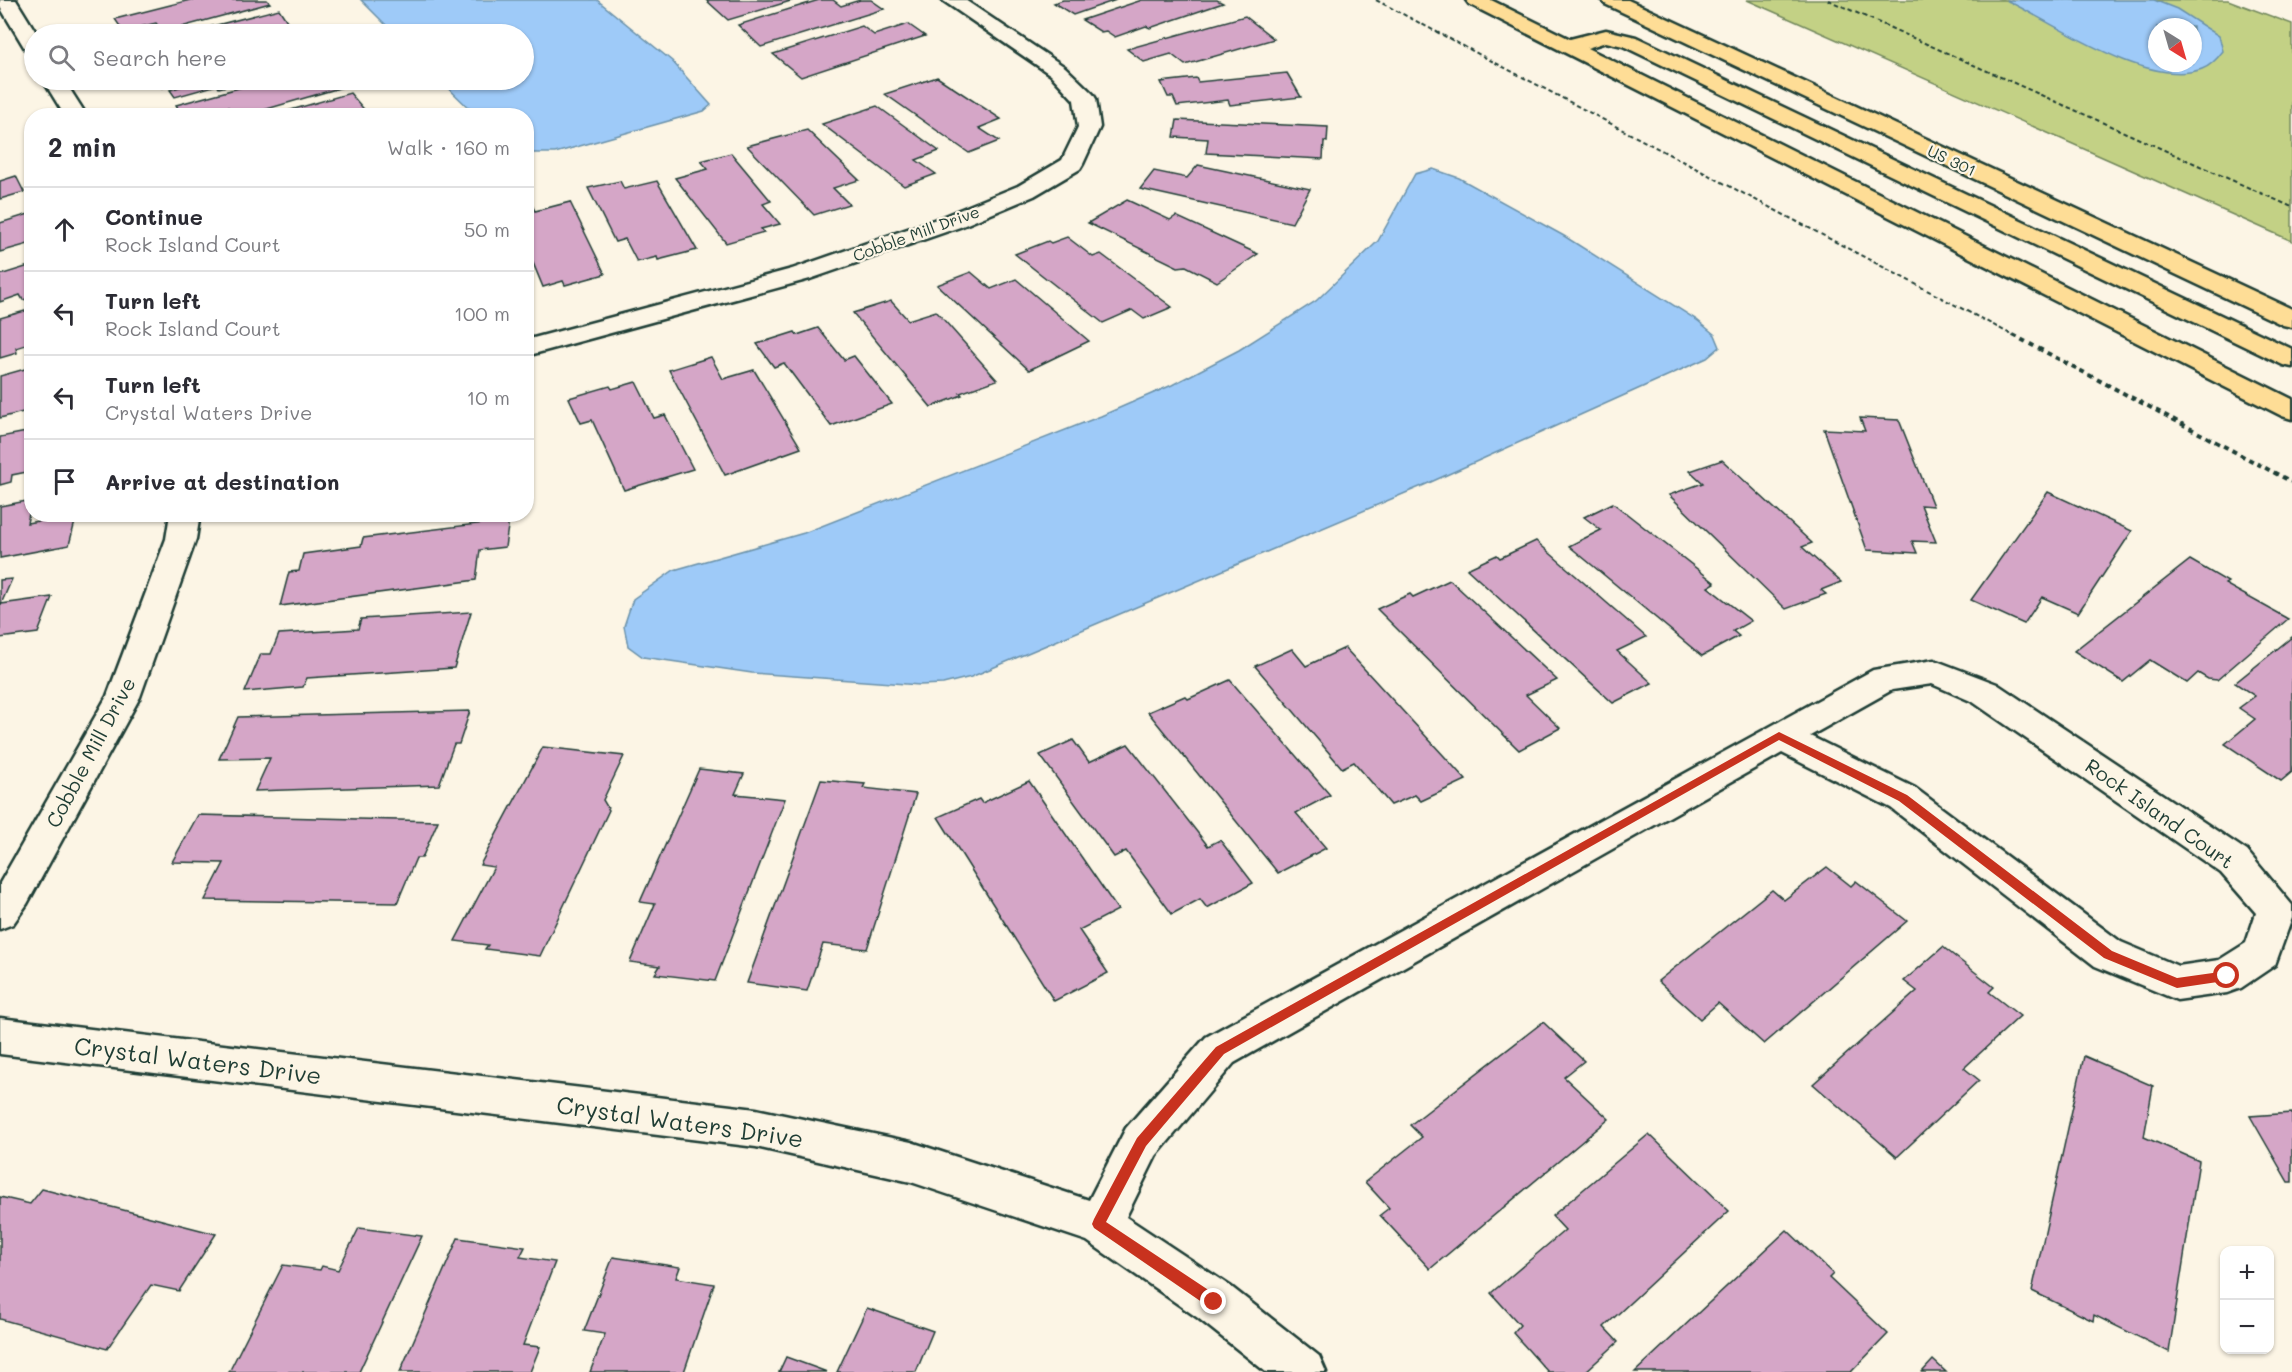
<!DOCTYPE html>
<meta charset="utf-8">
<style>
:root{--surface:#fff;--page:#f2f2f3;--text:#2b2b33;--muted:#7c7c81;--line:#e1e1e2}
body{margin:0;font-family:Mali,sans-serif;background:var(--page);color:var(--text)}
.controls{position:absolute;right:18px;bottom:18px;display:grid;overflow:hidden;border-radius:12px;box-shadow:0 2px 4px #0004}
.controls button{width:54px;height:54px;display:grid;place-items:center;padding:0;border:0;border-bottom:2px solid var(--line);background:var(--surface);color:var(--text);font:30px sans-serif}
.compass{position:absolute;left:2148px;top:18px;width:54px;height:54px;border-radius:50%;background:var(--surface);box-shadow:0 2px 4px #0004;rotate:143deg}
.stop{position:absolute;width:18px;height:18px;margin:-14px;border:4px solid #c8321e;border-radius:50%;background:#fff}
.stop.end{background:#c8321e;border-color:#fff;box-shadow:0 2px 6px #0008}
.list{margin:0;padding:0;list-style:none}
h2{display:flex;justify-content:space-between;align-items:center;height:78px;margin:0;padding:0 24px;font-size:26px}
h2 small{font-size:20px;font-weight:400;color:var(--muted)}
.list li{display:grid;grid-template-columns:39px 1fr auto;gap:18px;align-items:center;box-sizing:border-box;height:84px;padding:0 24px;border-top:2px solid var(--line)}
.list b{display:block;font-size:22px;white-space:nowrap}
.list p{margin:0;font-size:20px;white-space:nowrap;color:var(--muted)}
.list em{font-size:20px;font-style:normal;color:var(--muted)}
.icon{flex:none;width:33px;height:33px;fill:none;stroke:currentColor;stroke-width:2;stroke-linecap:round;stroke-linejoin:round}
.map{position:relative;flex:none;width:2292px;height:1372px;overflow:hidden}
.search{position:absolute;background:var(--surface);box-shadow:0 2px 4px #0004;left:24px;top:24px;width:510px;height:66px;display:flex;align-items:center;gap:15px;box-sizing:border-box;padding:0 21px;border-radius:33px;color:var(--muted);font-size:22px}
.panel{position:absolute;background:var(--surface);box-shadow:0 2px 4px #0004;left:24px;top:108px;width:510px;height:414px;border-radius:24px}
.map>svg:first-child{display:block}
</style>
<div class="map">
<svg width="2292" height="1372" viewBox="0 0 2292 1372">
<rect width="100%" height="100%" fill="#fcf5e5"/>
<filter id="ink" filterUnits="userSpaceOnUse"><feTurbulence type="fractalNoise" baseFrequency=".0167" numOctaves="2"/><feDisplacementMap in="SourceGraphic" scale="12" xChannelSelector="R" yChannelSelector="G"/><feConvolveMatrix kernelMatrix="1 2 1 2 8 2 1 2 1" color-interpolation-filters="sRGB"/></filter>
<g filter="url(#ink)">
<!-- green -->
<path fill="#c3d185" stroke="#71875c" stroke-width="1.5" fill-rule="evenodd" d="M 1747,0 L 2228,0 L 2292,24 L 2292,241 ZM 2157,27 L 2193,27 L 2193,63 L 2157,63 Z"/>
<!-- water -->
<g fill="#9ecaf8" stroke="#6b92aa" stroke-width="1.5" fill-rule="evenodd">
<polygon points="361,0 597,0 672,61 711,105 704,111 555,153 527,153 526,116 476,115 440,80 524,80 524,34 395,34"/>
<path d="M 2006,0 L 2154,0 L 2177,9 L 2219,36 L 2223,51 C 2217,59 2211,66 2202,69 C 2148,89 2055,24 2006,0 ZM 2157,27 L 2193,27 L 2193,63 L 2157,63 Z"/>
<polygon points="1433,169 1459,178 1564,236 1697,320 1715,335 1720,347 1707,358 1422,486 971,677 943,684 920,685 752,673 643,657 628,646 624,626 633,599 674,570 804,533 1101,416 1172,385 1239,350 1316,301 1378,241 1415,174"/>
</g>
<!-- building -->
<g fill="#d5a6c7" stroke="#1f3d34" stroke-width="1.5">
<polygon points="190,0 267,0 270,3 163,32 156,23 123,31 115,19"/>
<polygon points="706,0 794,0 728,20"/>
<polygon points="819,0 833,0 841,6 860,0 871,0 884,9 761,47 738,25"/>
<polygon points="1063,0 1116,0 1073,15 1054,3"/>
<polygon points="1142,0 1217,0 1223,3 1150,28 1146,26 1115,37 1106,31 1101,32 1082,20"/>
<polygon points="279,9 293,30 277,34 182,34"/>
<polygon points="1245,16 1274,39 1185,65 1171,54 1144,62 1127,49"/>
<polygon points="908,24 925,36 801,77 773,54 862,26 874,35"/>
<polygon points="1287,73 1301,97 1230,105 1228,100 1177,106 1173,97 1168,97 1161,82 1196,78 1198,82"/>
<polygon points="937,77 1001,119 979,128 999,141 969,153 885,94"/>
<polygon points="156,80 194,80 162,88"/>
<polygon points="201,80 250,80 219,88 217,85 175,97 170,90"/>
<polygon points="268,80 341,80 346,86 243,116 234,116 228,107 199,116 183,116 176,105"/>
<polygon points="350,93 368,114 270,116"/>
<polygon points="877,106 939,151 916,160 936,174 904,186 822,124"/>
<polygon points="1177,120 1328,127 1327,142 1324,141 1323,159 1206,153 1208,139 1174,137"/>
<polygon points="807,130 859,180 833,188 849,204 814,215 747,146"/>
<polygon points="731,153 771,201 763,204 780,224 761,229 764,232 726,243 675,178 708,169 701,161"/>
<polygon points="1198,165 1310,189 1292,223 1140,189 1154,171 1187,178"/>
<polygon points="16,176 24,192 0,199 0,181"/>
<polygon points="620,181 624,189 657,181 697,250 658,260 657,257 637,262 625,239 615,242 588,188"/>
<polygon points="1127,200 1170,220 1176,216 1258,254 1217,282 1186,266 1178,267 1088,223"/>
<polygon points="570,202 605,274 565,285 563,281 543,287 533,263 526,265 526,204 531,203 535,211"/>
<polygon points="32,213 32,243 0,252 0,223"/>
<polygon points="1067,237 1093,257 1101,254 1172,307 1144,319 1132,310 1103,323 1015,254 1048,241 1051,243"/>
<polygon points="32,265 32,297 23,300 20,295 0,302 0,275"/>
<polygon points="971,272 991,289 1016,279 1089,341 1029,370 937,285"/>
<polygon points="891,301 908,320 936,311 997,380 960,393 962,395 931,407 853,313"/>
<polygon points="32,309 32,343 16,348 17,353 0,358 0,318"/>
<polygon points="818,328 844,360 854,356 892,404 831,426 784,363 774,367 757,344 795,332 797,335"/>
<polygon points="711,357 723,379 754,370 801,448 725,475 669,370"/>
<polygon points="32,367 31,410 0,418 0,376"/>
<polygon points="636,382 654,418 665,415 693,469 624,490 592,420 581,423 569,398 610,386 612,389"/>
<polygon points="1860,418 1899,420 1933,506 1921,505 1936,542 1912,541 1917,553 1867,550 1824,429 1865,431"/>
<polygon points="32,431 32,471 12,475 11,482 0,485 0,437"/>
<polygon points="1722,460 1812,543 1802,547 1841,582 1821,590 1826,594 1786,609 1669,495 1703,483 1690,471"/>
<polygon points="2048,492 2132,531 2078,613 2042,597 2024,624 1971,600"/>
<polygon points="32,500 27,523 77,514 69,545 0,558 0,506"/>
<polygon points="1613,503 1715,583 1708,587 1751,621 1733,631 1739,636 1702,656 1569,546 1601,530 1584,517"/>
<polygon points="376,514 401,514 378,521"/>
<polygon points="509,520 505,547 480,550 476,580 280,606 289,572 299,571 303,554 361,546 363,538"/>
<polygon points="1536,541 1646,637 1617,651 1652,683 1613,703 1467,569 1497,555 1500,558"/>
<polygon points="2190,560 2228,582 2225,584 2288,619 2217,680 2208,679 2198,673 2187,683 2150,660 2123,682 2074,651"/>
<polygon points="12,579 1,604 52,597 38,633 0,638 0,580"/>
<polygon points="1450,580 1557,680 1526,695 1560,728 1519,750 1377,609 1410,594 1413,597"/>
<polygon points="471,612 454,668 307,678 303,687 245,692 261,654 271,654 279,634 358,629 361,619"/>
<polygon points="2292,637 2292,772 2281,781 2225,744 2255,719 2239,708 2255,696 2235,683"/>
<polygon points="1345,648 1466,780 1421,801 1415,795 1391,805 1354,762 1342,768 1255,666 1292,649 1306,666"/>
<polygon points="1230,680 1330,795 1296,813 1326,848 1278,873 1148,712 1185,696 1188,699"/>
<polygon points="470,711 459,744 454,744 439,785 255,791 270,758 219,759 238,717"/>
<polygon points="1073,740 1089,762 1128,744 1208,846 1220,840 1253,883 1207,908 1200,899 1172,914 1126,851 1114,857 1040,755"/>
<polygon points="543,747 624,756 603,800 609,810 540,956 485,949 488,945 455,941 494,867 480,865"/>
<polygon points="699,769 744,774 735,794 785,799 715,981 655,974 660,966 630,962 655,904 640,902"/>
<polygon points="821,780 865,784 863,788 916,794 867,949 823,944 807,991 747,983"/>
<polygon points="1029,781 1118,910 1079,930 1108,973 1054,1001 938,817 979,799 982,803"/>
<polygon points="198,815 438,821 422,858 416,858 397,903 205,900 224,863 172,862"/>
<polygon points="1827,867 1851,886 1856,881 1907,921 1764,1044 1718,1003 1700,1019 1658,981 1772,890 1784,900"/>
<polygon points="1943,947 1994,987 1989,992 2020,1016 1964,1068 1979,1080 1897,1157 1813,1084 1917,991 1904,981"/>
<polygon points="1543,1022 1584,1061 1564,1077 1609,1119 1430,1269 1380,1215 1389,1208 1365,1182 1422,1137 1410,1125"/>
<polygon points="2084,1056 2153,1086 2144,1137 2199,1161 2169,1352 2094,1315 2093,1321 2032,1291"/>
<polygon points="2292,1113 2292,1182 2288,1182 2250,1116"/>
<polygon points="1649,1134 1729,1211 1604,1327 1618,1342 1585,1372 1548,1372 1513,1333 1520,1325 1491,1293 1565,1230 1552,1216"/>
<polygon points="42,1189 216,1234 179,1291 151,1285 107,1349 0,1319 0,1197 30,1204"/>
<polygon points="359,1228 422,1236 359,1372 229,1372 283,1265 320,1270 322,1266 338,1270"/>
<polygon points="1787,1230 1833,1274 1829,1278 1888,1334 1851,1372 1635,1372"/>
<polygon points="458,1238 525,1247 520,1257 555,1262 523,1345 540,1347 530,1372 400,1372"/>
<polygon points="613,1257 680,1267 676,1278 714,1284 684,1372 590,1372 605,1334 584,1331"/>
<polygon points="867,1308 933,1331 916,1372 837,1372"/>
<polygon points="786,1357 827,1372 779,1372"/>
<polygon points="1933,1360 1946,1372 1922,1372"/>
</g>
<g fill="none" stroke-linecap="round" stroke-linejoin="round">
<defs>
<g id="street">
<polygon points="0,0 16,0 37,34 34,34 34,53 27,51 24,47 0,7"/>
<polygon points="942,0 965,0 1065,67 1093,94 1096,99 1100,127 1083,164 1080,169 1034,196 960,227 810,279 526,356 526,340 792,269 942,217 1018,186 1062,160 1078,127 1074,100 1051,75"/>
<polygon points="43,80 64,80 87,116 65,116"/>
<polygon points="170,514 200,514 196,539 140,697 27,904 13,924 0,929 0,883 107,696 166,539"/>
<path d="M 1934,660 L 1997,684 L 2247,851 L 2292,905 L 2292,918 L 2275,965 L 2241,988 L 2227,993 L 2177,1000 L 2095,966 L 1891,808 L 1782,753 L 1234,1063 L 1156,1156 L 1126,1217 L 1230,1286 L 1319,1356 L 1326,1372 L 1266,1372 L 1198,1318 L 1087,1241 L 911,1182 L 756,1147 L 0,1054 L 0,1018 L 756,1109 L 911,1142 L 1089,1200 L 1126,1128 L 1206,1037 L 1873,670 ZM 1932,684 L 1973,702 L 2221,873 L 2256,913 L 2246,943 L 2219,960 L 2178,966 L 2121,942 L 1915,788 L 1810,736 L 1892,690 Z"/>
</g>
<g id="primary">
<polygon points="1466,0 1491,0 1570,39 1606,30 1636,37 2292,349 2292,367 2283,365 1623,46 1606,42 1587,48 2292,399 2292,419 2282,416 1469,4"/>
<polygon points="1602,0 1628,0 2292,309 2292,327 2283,325 1605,4"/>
</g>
</defs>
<!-- street casing -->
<use href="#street" stroke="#1f3d34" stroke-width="5"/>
<!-- primary casing -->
<use href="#primary" stroke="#1f3d34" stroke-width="5"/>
<!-- path-far1 -->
<g stroke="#1f3d34" stroke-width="2" stroke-dasharray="4.5 3" stroke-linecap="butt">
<polyline points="1376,0 2016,337"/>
<polyline points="1828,0 2292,207"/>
</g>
<!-- path -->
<polyline stroke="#1f3d34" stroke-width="4" stroke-dasharray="5 4.5" stroke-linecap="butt" points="2013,335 2292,482"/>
<!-- street -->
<use href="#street" fill="#fcf5e5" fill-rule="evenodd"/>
<!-- primary -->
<use href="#primary" fill="#fedd96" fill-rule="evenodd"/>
</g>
</g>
<!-- route -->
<polygon fill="#c8321e" points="1779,732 1907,795 2112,951 2177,978 2227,971 2231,973 2231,980 2177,988 2104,958 1899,801 1779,740 1224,1054 1146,1146 1106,1222 1219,1297 1221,1302 1219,1307 1214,1309 1209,1307 1094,1228 1092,1224 1094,1219 1137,1138 1216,1047"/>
<g text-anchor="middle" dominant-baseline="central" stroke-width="4.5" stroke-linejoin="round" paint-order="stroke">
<!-- far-street labels -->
<g font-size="16" fill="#1f3d34" stroke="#fcf5e5">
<text transform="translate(1952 160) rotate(25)">US 301</text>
<text transform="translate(916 233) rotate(-20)">Cobble Mill Drive</text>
</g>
<!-- street labels -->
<g font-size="20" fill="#1f3d34" stroke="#fcf5e5">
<text transform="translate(90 752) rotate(-62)">Cobble Mill Drive</text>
<text transform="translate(2160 813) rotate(35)">Rock Island Court</text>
</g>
<!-- near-street labels -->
<g font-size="24" fill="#1f3d34" stroke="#fcf5e5">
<text transform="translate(198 1060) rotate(7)">Crystal Waters Drive</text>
<text transform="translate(680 1121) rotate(8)">Crystal Waters Drive</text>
</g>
</g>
</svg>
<div class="controls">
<button>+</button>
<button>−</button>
</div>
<svg class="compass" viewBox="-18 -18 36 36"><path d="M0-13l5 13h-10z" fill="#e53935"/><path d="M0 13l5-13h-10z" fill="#7c7c81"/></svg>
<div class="stop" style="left:2227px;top:976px"></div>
<div class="stop end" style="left:1214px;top:1302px"></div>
<div class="search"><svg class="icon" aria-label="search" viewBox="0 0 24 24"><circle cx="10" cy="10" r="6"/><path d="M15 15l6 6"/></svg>Search here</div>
<section class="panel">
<h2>2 min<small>Walk · 160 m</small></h2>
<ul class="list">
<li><svg class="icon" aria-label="ahead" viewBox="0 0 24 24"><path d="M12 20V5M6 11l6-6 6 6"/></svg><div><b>Continue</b><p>Rock Island Court</p></div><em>50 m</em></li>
<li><svg class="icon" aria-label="left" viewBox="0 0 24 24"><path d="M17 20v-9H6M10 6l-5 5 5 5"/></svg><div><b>Turn left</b><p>Rock Island Court</p></div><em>100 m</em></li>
<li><svg class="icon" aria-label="left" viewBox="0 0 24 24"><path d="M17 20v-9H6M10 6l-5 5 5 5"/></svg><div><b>Turn left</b><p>Crystal Waters Drive</p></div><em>10 m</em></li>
<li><svg class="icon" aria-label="arrive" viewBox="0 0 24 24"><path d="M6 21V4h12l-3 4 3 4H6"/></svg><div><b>Arrive at destination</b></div></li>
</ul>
</section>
</div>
